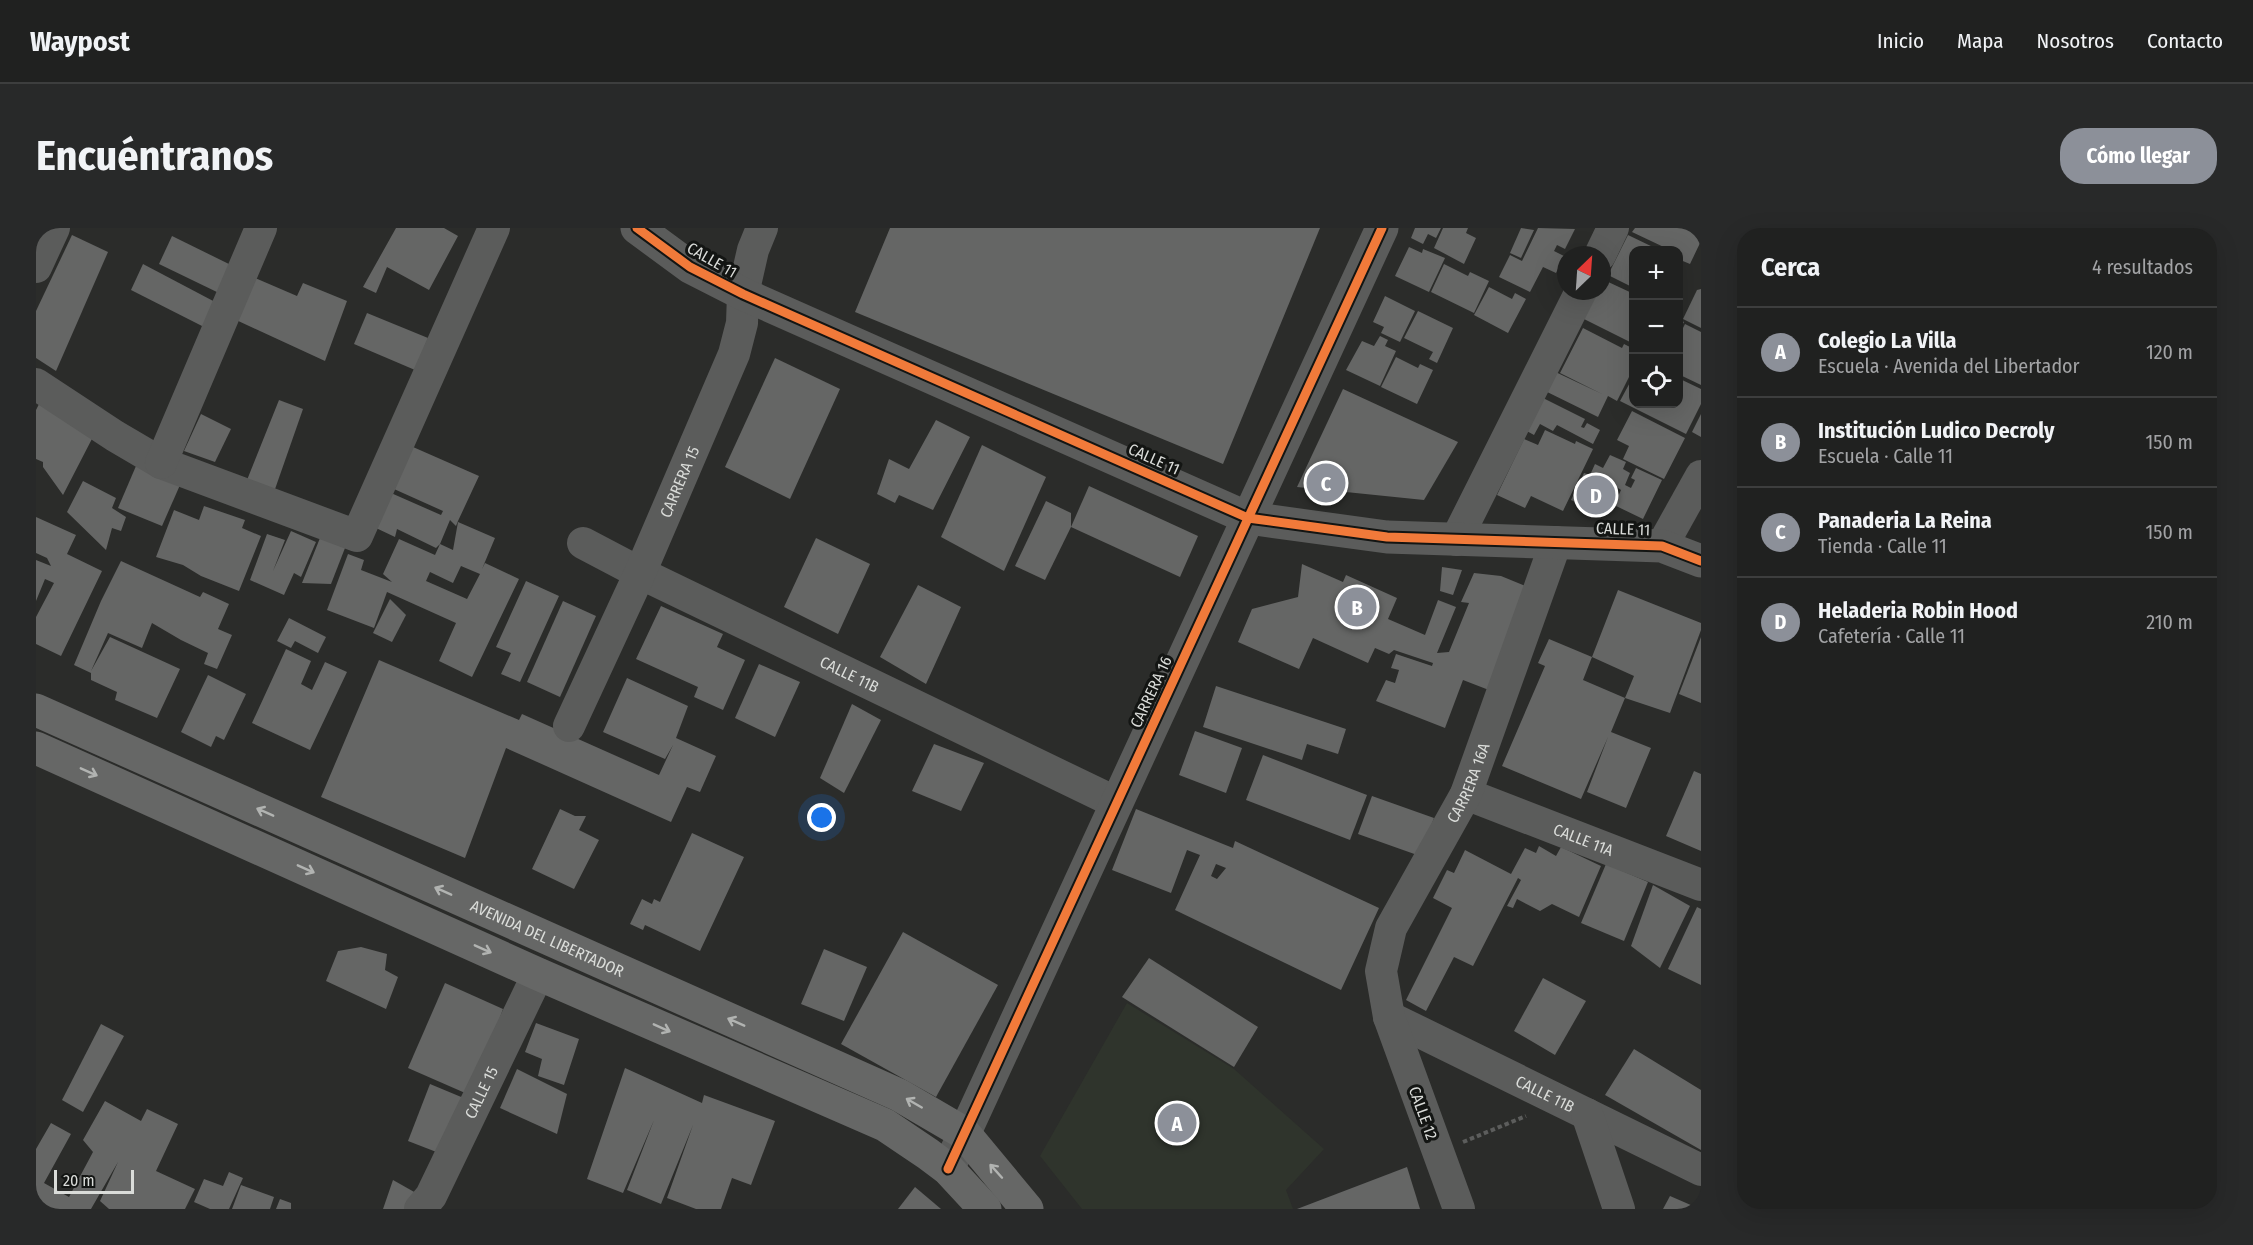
<!DOCTYPE html>
<html lang="es">
<meta charset="utf-8">
<style>
:root{--surface:#202120;--page:#282929;--text:#f1f3f6;--muted:#a2a3a5;--line:#3d3e3e;--accent:#8c9099}
body{margin:0;font-family:"Fira Sans Condensed",sans-serif;background:var(--page);color:var(--text)}
.controls{position:absolute;right:18px;top:18px;display:grid;overflow:hidden;border-radius:12px;box-shadow:0 6px 24px #0002}
.controls button{width:54px;height:54px;display:grid;place-items:center;padding:0;border:0;border-bottom:2px solid var(--line);background:var(--surface);color:var(--text);font:30px sans-serif}
.compass{position:absolute;left:1521px;top:18px;width:54px;height:54px;border-radius:50%;background:var(--surface);box-shadow:0 6px 24px #0002;rotate:25deg}
.scale{position:absolute;left:18px;bottom:15px;width:80px;box-sizing:border-box;padding-left:6px;border:3px solid #dadcd9;border-top:0;font-size:16px;line-height:21px;white-space:nowrap;color:#dadcd9;-webkit-text-stroke:4px #131513;paint-order:stroke}
.you{position:absolute;left:786px;top:590px;width:21px;height:21px;margin:-15px;border:4px solid #fff;border-radius:50%;background:#1a73e8;box-shadow:0 0 0 9px #1a73e833}
.badge{display:grid;place-items:center;width:39px;height:39px;border-radius:50%;background:var(--accent);color:#fff;font-size:20px;font-weight:700}
.pin{position:absolute;translate:-50% -50%;border:3px solid #fff;box-shadow:0 2px 6px #0006}
.list{margin:0;padding:0;list-style:none}
h2{display:flex;justify-content:space-between;align-items:center;height:78px;margin:0;padding:0 24px;font-size:26px}
h2 small{font-size:20px;font-weight:400;color:var(--muted)}
.list li{display:grid;grid-template-columns:39px 1fr auto;gap:18px;align-items:center;box-sizing:border-box;height:90px;padding:0 24px;border-top:2px solid var(--line)}
.list b{display:block;font-size:22px;white-space:nowrap}
.list p{margin:0;font-size:20px;white-space:nowrap;color:var(--muted)}
.list em{font-size:20px;font-style:normal;color:var(--muted)}
.icon{flex:none;width:33px;height:33px;fill:none;stroke:currentColor;stroke-width:2;stroke-linecap:round;stroke-linejoin:round}
.map{position:relative;flex:none;width:1665px;height:981px;overflow:hidden;border-radius:24px}
header{display:flex;align-items:center;gap:36px;box-sizing:border-box;height:84px;padding:0 30px;background:var(--surface);border-bottom:2px solid var(--line)}
header strong{font-size:28px}
nav{display:flex;gap:33px;margin-inline-start:auto;font-size:21px}
.intro{display:flex;align-items:center;justify-content:space-between;box-sizing:border-box;height:144px;padding:0 36px}
h1{margin:0;font-size:42px}
.button{padding:15px 27px;border-radius:24px;background:var(--accent);color:#fff;font-size:21px;font-weight:700}
main{display:flex;gap:36px;padding:0 36px}
aside{flex:1;background:var(--surface);border-radius:24px;box-shadow:0 6px 24px #0002}
.map>svg:first-child{display:block}
</style>
<header>
<strong>Waypost</strong>
<nav><a>Inicio</a><a>Mapa</a><a>Nosotros</a><a>Contacto</a></nav>
</header>
<div class="intro"><h1>Encuéntranos</h1><a class="button">Cómo llegar</a></div>
<main>
<div class="map">
<svg width="1665" height="981" viewBox="0 0 1665 981">
<rect width="100%" height="100%" fill="#2b2c2a"/>
<!-- built -->
<polygon fill="#2f342c" points="1091,775 1198,841 1288,921 1250,962 1257,981 1046,981 1004,928"/>
<!-- building -->
<g fill="#656665" fill-rule="evenodd">
<polygon points="360,0 408,0 422,8 393,62 351,39 340,65 327,59"/>
<polygon points="854,0 1284,0 1187,236 819,84"/>
<polygon points="1379,0 1405,0 1400,10 1392,6 1387,16 1375,10"/>
<polygon points="1407,0 1432,0 1430,5 1440,10 1428,36 1398,20"/>
<polygon points="1485,0 1498,2 1485,30 1474,25"/>
<polygon points="1502,0 1539,1 1529,21 1521,17 1518,23 1528,28 1520,45 1507,39 1494,64 1463,49 1474,27 1486,33"/>
<polygon points="1599,0 1665,0 1665,13 1654,36 1642,31 1642,22 1634,22 1596,4"/>
<polygon points="36,7 72,24 20,143 0,130 0,83"/>
<polygon points="1592,7 1619,20 1618,22 1598,22 1598,60 1572,47"/>
<polygon points="136,8 197,38 185,66 123,36"/>
<polygon points="1373,19 1386,25 1387,21 1409,30 1393,64 1359,48"/>
<polygon points="107,36 181,75 168,99 95,62"/>
<polygon points="1408,36 1432,48 1434,44 1453,53 1438,85 1395,64"/>
<polygon points="217,49 261,68 267,55 311,73 289,133 198,91"/>
<polygon points="1568,52 1598,66 1598,116 1548,91 1562,63 1566,63"/>
<polygon points="1453,59 1476,71 1479,65 1490,71 1472,105 1438,87"/>
<polygon points="1665,61 1665,100 1647,91 1661,62"/>
<polygon points="1349,68 1379,83 1364,114 1345,105 1348,99 1337,94"/>
<polygon points="1382,83 1417,100 1401,135 1393,131 1397,124 1368,110"/>
<polygon points="331,85 392,110 379,142 318,116"/>
<polygon points="1642,91 1648,94 1642,105"/>
<polygon points="1649,96 1665,104 1665,157 1642,146 1642,110"/>
<polygon points="1547,100 1586,120 1588,116 1598,121 1598,139 1581,173 1572,168 1562,189 1501,159 1511,140 1566,166 1524,145"/>
<polygon points="1344,108 1352,112 1349,118 1360,123 1344,158 1310,142 1326,113 1338,118"/>
<polygon points="1360,129 1382,140 1384,136 1397,142 1381,176 1345,159"/>
<polygon points="739,130 804,161 754,271 689,239"/>
<polygon points="1598,147 1598,176 1642,176 1642,150 1665,161 1665,176 1650,206 1584,173"/>
<polygon points="1307,161 1422,214 1388,272 1261,259"/>
<polygon points="1497,165 1549,191 1545,199 1548,200 1551,195 1564,202 1557,216 1521,197 1517,203 1504,196 1498,207 1487,201"/>
<polygon points="243,172 267,181 238,264 211,252"/>
<polygon points="3,176 59,205 27,267 7,239 7,234 0,231 0,182"/>
<polygon points="1596,183 1649,210 1628,251 1587,231 1593,218 1581,212"/>
<polygon points="165,186 195,201 179,234 148,223"/>
<polygon points="1665,186 1665,209 1656,204"/>
<polygon points="900,192 934,209 897,282 863,267 859,275 841,266 853,231 873,241"/>
<polygon points="1509,202 1539,216 1540,213 1557,221 1527,283 1495,268 1489,280 1461,267 1488,211 1502,217"/>
<polygon points="946,217 1010,249 968,343 905,309"/>
<path d="M 377,219 L 443,248 L 422,293 L 420,298 L 414,292 L 404,316 L 417,322 L 422,294 L 459,310 L 446,341 L 449,335 L 483,351 L 436,449 L 403,433 L 420,395 L 351,364 L 338,400 L 291,382 L 312,326 L 328,332 L 325,342 L 356,354 L 347,346 L 363,311 L 399,327 L 404,316 L 400,320 L 361,301 L 359,309 L 340,300 L 355,265 L 405,287 L 407,283 L 358,261 ZM 425,338 L 444,346 L 431,371 L 390,353 L 394,344 L 417,355 Z"/>
<polygon points="1574,227 1590,234 1587,241 1594,245 1589,257 1595,260 1599,252 1595,250 1600,240 1626,252 1607,291 1578,277 1585,262 1582,260 1569,288 1535,272 1548,245 1554,247 1559,236 1567,240"/>
<polygon points="100,238 144,257 126,298 82,280"/>
<polygon points="47,253 80,270 76,280 90,289 85,303 76,300 70,322 31,284"/>
<polygon points="1053,258 1162,308 1144,349 1035,299"/>
<polygon points="1010,273 1035,285 1035,299 1009,352 979,338"/>
<polygon points="168,278 209,292 206,300 225,308 203,363 165,348 147,337 120,329 138,282 163,292"/>
<polygon points="0,289 40,307 31,326 66,343 25,428 0,416 0,389 18,355 9,351 0,373 0,332 15,338 11,330 0,325"/>
<polygon points="255,303 280,314 265,349 258,345 248,367 214,352 231,306 249,312 237,343"/>
<polygon points="284,310 309,320 295,356 266,355"/>
<polygon points="780,310 834,336 802,406 748,379"/>
<polygon points="85,333 164,369 167,364 193,376 182,401 196,407 181,441 168,436 172,425 145,412 116,395 106,420 72,405 55,443 74,409 144,441 121,490 79,472 81,464 55,452 55,445 38,437 65,373"/>
<polygon points="1266,336 1307,354 1310,347 1361,370 1352,391 1389,407 1402,372 1420,379 1401,425 1413,424 1433,375 1425,374 1438,345 1465,348 1494,360 1458,464 1427,452 1409,500 1340,473 1350,452 1359,455 1363,442 1355,440 1360,426 1396,438 1397,435 1358,422 1353,426 1339,420 1332,435 1277,410 1263,441 1202,414 1216,381 1262,369"/>
<polygon points="1406,339 1426,342 1417,367 1404,363"/>
<polygon points="490,353 523,368 484,454 465,446 475,425 460,419"/>
<polygon points="882,357 925,379 890,456 844,429"/>
<polygon points="1582,362 1665,395 1665,402 1634,485 1589,470 1598,448 1556,429"/>
<polygon points="354,371 370,387 356,414 337,405"/>
<polygon points="527,373 560,388 524,469 491,454"/>
<polygon points="625,378 687,406 681,419 709,432 687,482 658,469 662,459 600,431"/>
<polygon points="253,390 290,409 282,425 259,413 255,420 241,413"/>
<polygon points="1665,409 1665,475 1643,466"/>
<polygon points="1513,411 1556,429 1547,452 1589,470 1575,504 1615,520 1590,580 1551,564 1572,509 1545,571 1466,538 1509,438 1502,435"/>
<polygon points="250,421 275,433 265,456 276,462 289,434 311,444 274,522 216,495"/>
<polygon points="343,432 483,492 486,486 623,547 637,517 629,531 567,504 591,450 652,478 640,510 680,528 664,564 651,559 635,594 470,520 429,630 285,569"/>
<polygon points="723,436 764,454 739,509 699,490"/>
<polygon points="172,447 210,466 188,512 180,508 175,519 145,504"/>
<polygon points="1180,458 1310,501 1302,526 1271,516 1266,532 1167,499"/>
<polygon points="816,476 845,492 808,565 784,550"/>
<polygon points="1159,503 1206,520 1190,565 1143,547"/>
<polygon points="898,516 948,535 925,583 876,563"/>
<polygon points="1227,527 1331,567 1314,612 1210,572"/>
<polygon points="1658,543 1665,546 1665,623 1630,608"/>
<polygon points="1336,568 1398,590 1384,628 1322,606"/>
<polygon points="524,581 539,588 550,588 543,602 563,612 538,661 496,641"/>
<path d="M 1100,581 L 1197,620 L 1199,613 L 1343,680 L 1305,762 L 1139,682 L 1164,627 L 1151,622 L 1135,665 L 1076,642 ZM 1180,636 L 1190,640 L 1181,651 L 1175,648 Z"/>
<polygon points="656,605 708,629 664,723 609,697 607,702 594,696 606,671 616,676 618,671 624,674"/>
<polygon points="1503,618 1520,628 1525,619 1565,638 1543,689 1516,676 1504,683 1481,671 1477,680 1471,678 1485,652 1482,650 1437,738 1418,729 1390,783 1370,772 1416,680 1397,670 1411,642 1418,645 1429,622 1475,646 1489,620 1500,625"/>
<polygon points="1570,636 1612,654 1588,713 1545,695"/>
<polygon points="1617,657 1654,678 1624,740 1595,718"/>
<polygon points="1661,679 1665,681 1665,757 1632,741"/>
<polygon points="867,704 962,757 900,869 805,816"/>
<polygon points="325,719 351,726 349,742 362,749 350,781 290,753 302,723"/>
<polygon points="788,721 831,739 808,793 765,776"/>
<polygon points="1113,730 1222,799 1198,839 1086,769"/>
<polygon points="1507,750 1550,773 1519,827 1478,803"/>
<polygon points="409,755 467,781 436,868 372,840"/>
<polygon points="500,795 543,811 528,857 502,848 506,831 489,824"/>
<polygon points="65,796 88,808 47,884 26,872"/>
<polygon points="1598,821 1665,862 1665,922 1569,867"/>
<polygon points="589,840 666,875 668,867 739,893 715,957 696,950 685,981 660,981 631,970 657,897 625,976 591,962 618,892 587,965 551,951"/>
<polygon points="481,841 531,866 521,906 464,880"/>
<polygon points="394,856 430,871 403,925 372,913"/>
<polygon points="69,873 105,893 111,881 142,896 120,943 159,961 149,981 73,981 64,973 82,934 55,981 0,981 0,921 15,895 35,906 8,955 33,969 57,924 47,912"/>
<polygon points="1371,939 1384,981 1261,981"/>
<polygon points="193,944 207,950 193,981 174,981 158,974 168,951 187,958"/>
<polygon points="357,952 380,965 370,981 347,981"/>
<polygon points="205,957 238,969 234,981 196,981"/>
<polygon points="879,959 905,981 862,981"/>
<polygon points="1634,968 1664,981 1627,981"/>
<polygon points="244,971 255,975 255,981 240,981"/>
</g>
<g fill="none" stroke-linecap="round" stroke-linejoin="round">
<!-- path -->
<polyline stroke="#5c5d5c" stroke-width="4" stroke-dasharray="4.5 3" stroke-linecap="butt" points="1427,914 1490,888"/>
<!-- minor -->
<g stroke="#5b5c5b" stroke-width="32">
<polyline points="1564,27 1577,0"/>
<polyline points="0,39 18,0"/>
<polyline points="0,156 79,208 125,235 321,308 458,0"/>
<polyline points="125,235 225,0"/>
<polyline points="1420,312 1545,63"/>
<path id="s1" d="M 547,315 L 604,345 L 1081,575"/>
<polyline points="1626,318 1665,248"/>
<path id="s2" d="M 533,498 L 604,345 L 698,126 L 706,95 L 707,66 L 717,22 L 726,0"/>
<path id="s3" d="M 1430,566 L 1665,657"/>
<path id="s4" d="M 1353,789 L 1665,942"/>
<polyline points="1551,886 1583,981"/>
<path id="s5" d="M 384,981 L 395,968 L 502,746"/>
<path id="s6" d="M 1423,981 L 1353,789 L 1345,743 L 1355,700 L 1430,566 L 1520,314"/>
</g>
<!-- tertiary -->
<g stroke="#5b5c5b" stroke-width="33">
<polyline points="601,0 654,39 707,66 1212,290 1351,309 1626,318 1665,333"/>
<polyline points="912,941 1346,0"/>
</g>
<!-- secondary -->
<g stroke="#666766" stroke-width="33">
<path id="s7" d="M 0,482 L 863,867 L 928,905 L 991,981"/>
<polyline points="0,520 502,746 849,897 892,926 912,941 949,981"/>
</g>
<defs>
<g id="cycleway">
<polyline points="601,0 654,39 707,66 1212,290 1351,309 1626,318 1665,333"/>
<polyline points="912,941 1346,0"/>
</g>
</defs>
<!-- cycleway casing -->
<use href="#cycleway" stroke="#131513" stroke-width="13"/>
<!-- cycleway -->
<use href="#cycleway" stroke="#f17a3a" stroke-width="9"/>
</g>
<!-- one-way arrows -->
<defs><path id="oneway-shaft" d="M-6 0H5M1.5-3L5.5 0L1.5 3" fill="none" stroke-width="1.6" stroke-linecap="round" stroke-linejoin="round" transform="scale(1.5)"/></defs>
<g stroke="#b1b3b1">
<use href="#oneway-shaft" transform="translate(53 544) rotate(24)"/>
<use href="#oneway-shaft" transform="translate(229 584) rotate(-156)"/>
<use href="#oneway-shaft" transform="translate(270 641) rotate(24)"/>
<use href="#oneway-shaft" transform="translate(407 663) rotate(-156)"/>
<use href="#oneway-shaft" transform="translate(447 721) rotate(24)"/>
<use href="#oneway-shaft" transform="translate(700 794) rotate(-156)"/>
<use href="#oneway-shaft" transform="translate(626 800) rotate(24)"/>
<use href="#oneway-shaft" transform="translate(878 875) rotate(-150)"/>
<use href="#oneway-shaft" transform="translate(960 943) rotate(-132)"/>
</g>
<g text-anchor="middle" dominant-baseline="central" stroke-width="6" stroke-linejoin="round" paint-order="stroke">
<!-- street labels -->
<g font-size="16" fill="#dadcd9" stroke="#131513">
<text transform="translate(676 32) rotate(30)">CALLE 11</text>
<text transform="translate(1118 231) rotate(24)">CALLE 11</text>
<text stroke="none"><textPath href="#s2" startOffset="268">CARRERA 15</textPath></text>
<text transform="translate(1587 301) rotate(2)">CALLE 11</text>
<text stroke="none"><textPath href="#s1" startOffset="297">CALLE 11B</textPath></text>
<text transform="translate(1115 464) rotate(-65)">CARRERA 16</text>
<text stroke="none"><textPath href="#s6" startOffset="460">CARRERA 16A</textPath></text>
<text stroke="none"><textPath href="#s3" startOffset="126">CALLE 11A</textPath></text>
<text stroke="none"><textPath href="#s7" startOffset="560">AVENIDA DEL LIBERTADOR</textPath></text>
<text stroke="none"><textPath href="#s5" startOffset="132">CALLE 15</textPath></text>
<text stroke="none"><textPath href="#s4" startOffset="174">CALLE 11B</textPath></text>
<text transform="translate(1387 885) rotate(70)">CALLE 12</text>
</g>
</g>
</svg>
<div class="controls">
<button>+</button>
<button>−</button>
<button><svg class="icon" aria-label="locate" viewBox="0 0 24 24"><circle cx="12" cy="12" r="6"/><path d="M12 2v4M12 18v4M2 12h4M18 12h4"/></svg></button>
</div>
<svg class="compass" viewBox="-18 -18 36 36"><path d="M0-13l5 13h-10z" fill="#e53935"/><path d="M0 13l5-13h-10z" fill="#a2a3a5"/></svg>
<div class="scale">20 m</div>
<div class="you"></div>
<div class="pin badge" style="left:1141px;top:895px">A</div>
<div class="pin badge" style="left:1321px;top:379px">B</div>
<div class="pin badge" style="left:1290px;top:255px">C</div>
<div class="pin badge" style="left:1560px;top:267px">D</div>
</div>
<aside>
<h2>Cerca<small>4 resultados</small></h2>
<ul class="list">
<li><span class="badge">A</span><div><b>Colegio La Villa</b><p>Escuela · Avenida del Libertador</p></div><em>120 m</em></li>
<li><span class="badge">B</span><div><b>Institución Ludico Decroly</b><p>Escuela · Calle 11</p></div><em>150 m</em></li>
<li><span class="badge">C</span><div><b>Panaderia La Reina</b><p>Tienda · Calle 11</p></div><em>150 m</em></li>
<li><span class="badge">D</span><div><b>Heladeria Robin Hood</b><p>Cafetería · Calle 11</p></div><em>210 m</em></li>
</ul>
</aside>
</main>
